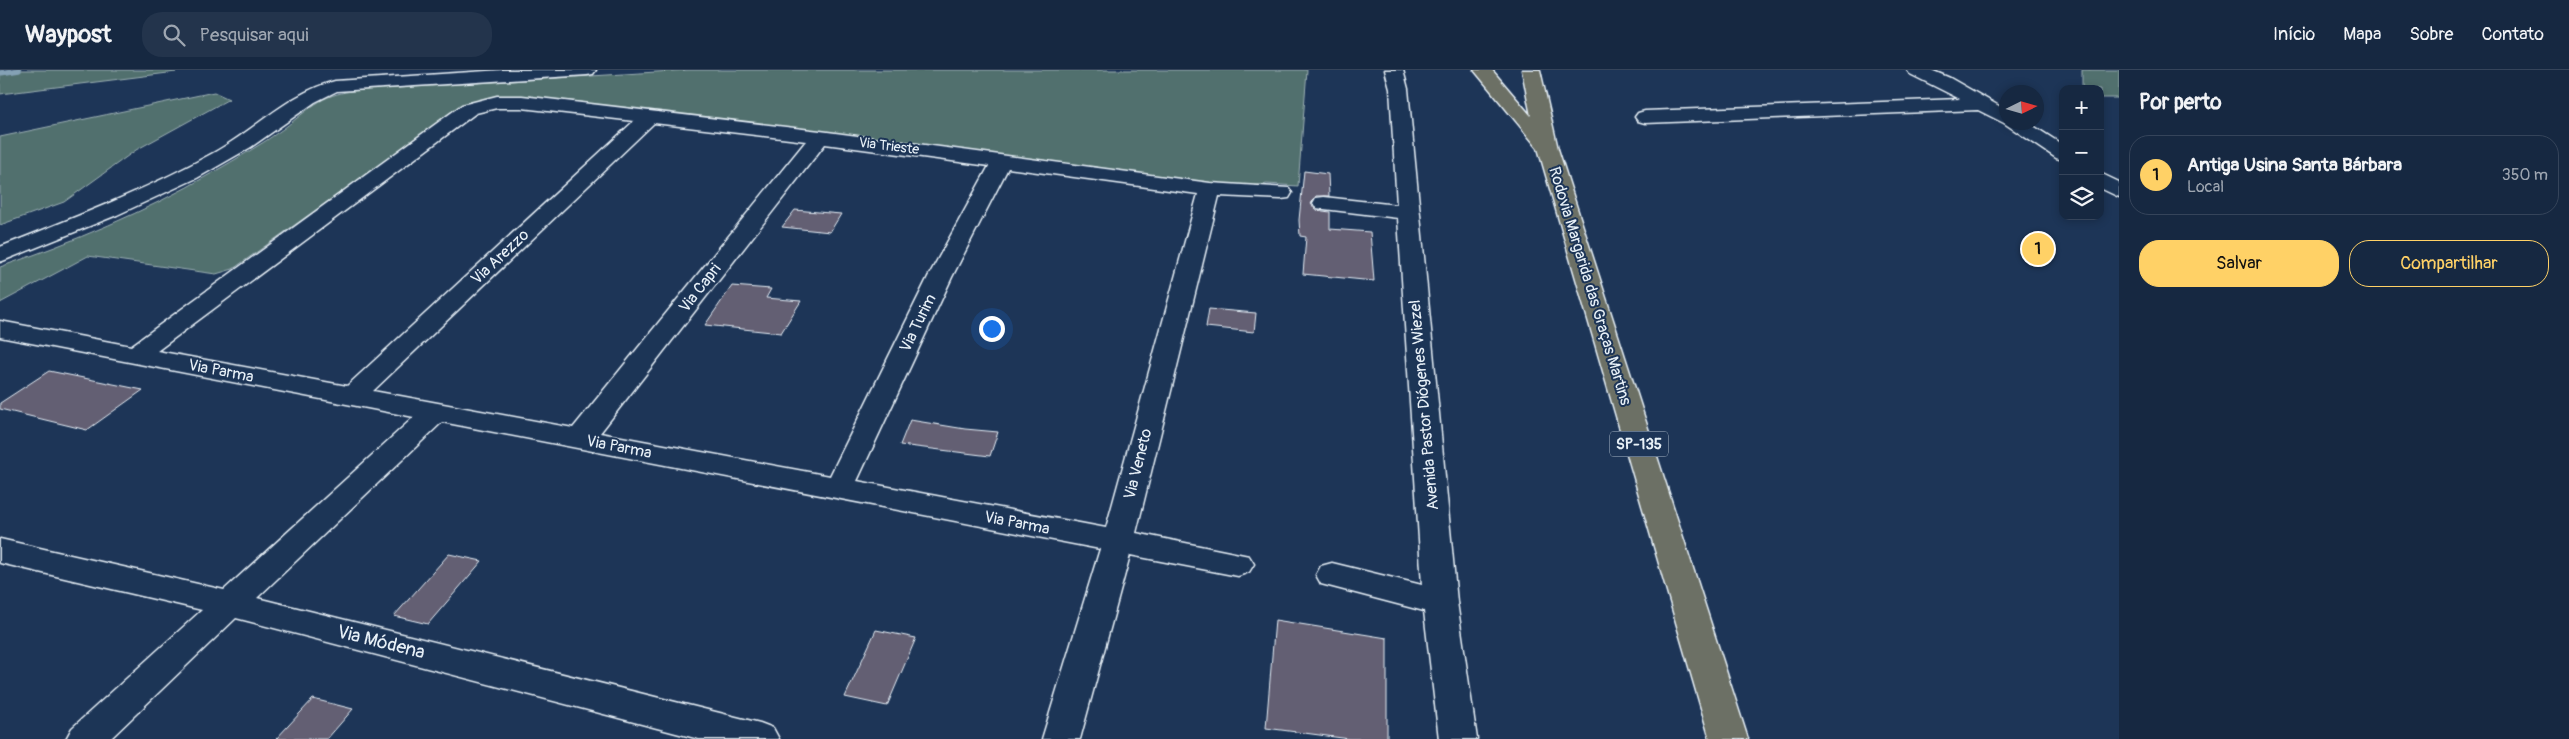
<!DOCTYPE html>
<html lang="pt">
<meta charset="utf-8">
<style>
:root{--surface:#162841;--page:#23344c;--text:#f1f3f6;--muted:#9ea6b1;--line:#35445a;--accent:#ffd166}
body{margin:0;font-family:Pangolin,sans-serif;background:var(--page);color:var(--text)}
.controls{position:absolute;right:15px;top:15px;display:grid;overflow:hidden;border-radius:10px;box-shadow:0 2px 8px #0003}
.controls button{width:45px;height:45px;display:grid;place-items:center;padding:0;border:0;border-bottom:1px solid var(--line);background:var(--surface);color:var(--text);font:25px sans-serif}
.compass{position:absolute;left:1999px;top:15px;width:45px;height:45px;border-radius:50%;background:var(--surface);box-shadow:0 2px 8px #0003;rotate:85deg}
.you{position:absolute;left:991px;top:258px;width:18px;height:18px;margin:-12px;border:4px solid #fff;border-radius:50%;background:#1a73e8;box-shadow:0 0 0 8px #1a73e833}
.badge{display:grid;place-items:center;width:32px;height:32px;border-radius:50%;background:var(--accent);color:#111;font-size:16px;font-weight:700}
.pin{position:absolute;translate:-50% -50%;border:2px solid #fff;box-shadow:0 1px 5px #0006}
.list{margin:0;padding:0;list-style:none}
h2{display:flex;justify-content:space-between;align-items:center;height:65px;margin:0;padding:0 20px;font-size:21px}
h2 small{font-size:16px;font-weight:400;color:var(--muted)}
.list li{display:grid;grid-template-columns:32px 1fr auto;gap:15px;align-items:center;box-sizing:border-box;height:80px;margin:0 10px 10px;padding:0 10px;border:1px solid var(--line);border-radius:20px}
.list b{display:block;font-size:19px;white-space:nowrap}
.list p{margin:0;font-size:16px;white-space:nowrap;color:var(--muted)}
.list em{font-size:16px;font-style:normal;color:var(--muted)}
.actions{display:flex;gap:10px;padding:15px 20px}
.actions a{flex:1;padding:11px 0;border:1px solid var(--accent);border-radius:20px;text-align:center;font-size:18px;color:var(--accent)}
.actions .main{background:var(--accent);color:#111}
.icon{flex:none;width:28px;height:28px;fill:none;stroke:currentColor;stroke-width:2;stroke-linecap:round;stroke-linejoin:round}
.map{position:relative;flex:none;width:2119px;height:669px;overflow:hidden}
header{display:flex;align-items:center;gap:30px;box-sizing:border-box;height:70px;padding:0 25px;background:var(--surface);border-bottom:1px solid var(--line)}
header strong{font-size:24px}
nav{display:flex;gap:28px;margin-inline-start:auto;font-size:18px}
.search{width:350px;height:45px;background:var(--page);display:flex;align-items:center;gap:12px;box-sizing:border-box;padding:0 18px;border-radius:20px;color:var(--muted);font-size:19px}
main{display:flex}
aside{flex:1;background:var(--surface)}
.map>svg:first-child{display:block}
</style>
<header>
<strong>Waypost</strong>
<div class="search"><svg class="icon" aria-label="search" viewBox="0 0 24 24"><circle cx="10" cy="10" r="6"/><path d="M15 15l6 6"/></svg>Pesquisar aqui</div>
<nav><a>Início</a><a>Mapa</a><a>Sobre</a><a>Contato</a></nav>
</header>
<main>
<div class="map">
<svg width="2119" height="669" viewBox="0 0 2119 669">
<rect width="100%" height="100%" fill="#1d3557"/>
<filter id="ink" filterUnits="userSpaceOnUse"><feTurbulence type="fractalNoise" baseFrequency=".02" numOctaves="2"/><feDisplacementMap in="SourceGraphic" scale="10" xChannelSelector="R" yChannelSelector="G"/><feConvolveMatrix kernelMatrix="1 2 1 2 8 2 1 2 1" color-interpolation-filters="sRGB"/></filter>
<g filter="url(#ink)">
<!-- green -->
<g fill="#516f6e" stroke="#9cb0b3">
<polygon points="19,0 173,0 176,2 0,24 0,3"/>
<path d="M 689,0 L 1307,0 L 1298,116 L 1267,114 L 1243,117 L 527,27 L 457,39 L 233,199 L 216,204 L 88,186 L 0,233 L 0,197 C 72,172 146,142 212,103 C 236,89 261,75 283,59 C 315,35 321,23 363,20 Z"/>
<polygon points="2082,0 2119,0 2119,28 2100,28 2100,19 2082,19"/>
<polygon points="214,22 229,29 136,80 64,132 0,155 0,67"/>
</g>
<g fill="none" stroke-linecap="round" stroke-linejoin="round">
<!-- stream -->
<polyline stroke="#84a1b5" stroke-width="5.5" points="0,3 19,0"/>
</g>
<!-- building -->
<g fill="#635e73" stroke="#e8f1f8">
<polygon points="1304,101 1328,104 1329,126 1316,126 1311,134 1316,140 1330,142 1330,159 1370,162 1374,211 1303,204 1306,167 1300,166 1299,150"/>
<polygon points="795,140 841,144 830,162 782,157"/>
<polygon points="732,216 771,219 766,228 801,231 781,263 705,255"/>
<polygon points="1209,239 1256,243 1254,262 1206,257"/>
<polygon points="49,301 143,320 87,360 0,339 0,333"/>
<polygon points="910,350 965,359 998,362 990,386 900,375"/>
<polygon points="449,484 482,491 428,554 394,546"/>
<polygon points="1275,550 1387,568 1387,669 1350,669 1266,658"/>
<polygon points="876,560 916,568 887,636 845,627"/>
<polygon points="313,629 353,639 327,669 276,669"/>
</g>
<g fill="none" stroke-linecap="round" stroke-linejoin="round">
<defs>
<g id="minor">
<path d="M 502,0 L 596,0 L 593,4 L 587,5 L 337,21 L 315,32 L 251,77 L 197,108 L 117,145 L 0,192 L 0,177 C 73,148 147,120 215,82 C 255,60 290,22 335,11 Z"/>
<polygon points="1385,0 1403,0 1408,19 1457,532 1477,669 1439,669 1424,541 1321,514 1316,505 1321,496 1332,493 1422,515 1398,148 1324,139 1316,138 1313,133 1316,128 1324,127 1397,135 1390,19"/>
<polygon points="1907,0 1931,0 1950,8 2006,40 2006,52 2027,52 2063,75 2063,90 2056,88 2004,53 1978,40 1645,53 1638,51 1635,47 1638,43 1645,41 1960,29 1910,4"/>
<path d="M 497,26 L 522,26 L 820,61 L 1210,113 L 1289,118 L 1292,123 L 1289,128 L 1281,129 L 1219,126 L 1136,463 L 1249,486 L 1254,494 L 1249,502 L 1238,506 L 1130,485 L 1080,669 L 1042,669 L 1100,479 L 442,352 L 257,528 L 760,653 L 773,658 L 779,669 L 699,669 L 236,548 L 110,669 L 66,669 L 72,658 L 202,540 L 0,493 L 0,469 L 224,520 L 414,347 L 0,267 L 0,251 L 131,276 L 462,35 ZM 497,38 L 522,38 L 634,51 L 347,316 L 157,281 L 476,43 ZM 654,53 L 806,71 L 573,358 L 373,321 ZM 825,74 L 989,96 L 928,207 L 830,406 L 600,363 ZM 1008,98 L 1198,124 L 1106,458 L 857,411 L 952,207 Z"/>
<polygon points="2100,103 2119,112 2119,127 2100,118"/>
</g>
<polygon id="major" points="1474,0 1492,0 1531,46 1522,0 1540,0 1558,79 1748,669 1710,669 1538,78"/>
</defs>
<!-- minor casing -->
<use href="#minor" stroke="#e8f1f8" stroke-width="3"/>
<!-- major casing -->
<use href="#major" stroke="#e8f1f8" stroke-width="3"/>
<!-- minor -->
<use href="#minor" fill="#1d3557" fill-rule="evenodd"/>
<!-- major -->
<use href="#major" fill="#6c7065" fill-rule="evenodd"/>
</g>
</g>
<g text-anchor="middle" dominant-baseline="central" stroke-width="4" stroke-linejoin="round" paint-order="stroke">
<!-- far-street labels -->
<g font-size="14" fill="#e8f1f8" stroke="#1d3557">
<text transform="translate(889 76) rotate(7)">Via Trieste</text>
</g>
<!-- shield labels -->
<rect fill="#1d3557" stroke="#abb9c8" stroke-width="1" x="1610" y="361.5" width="58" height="25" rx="4"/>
<g font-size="15" font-weight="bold" fill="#e8f1f8">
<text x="1639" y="374">SP-135</text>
</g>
<!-- street labels -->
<g font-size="16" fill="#e8f1f8" stroke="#1d3557">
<text transform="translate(500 187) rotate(-43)">Via Arezzo</text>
<text transform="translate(1590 216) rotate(73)">Rodovia Margarida das Graças Martins</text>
<text transform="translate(700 218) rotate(-52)">Via Capri</text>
<text transform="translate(918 253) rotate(-64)">Via Turim</text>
<text transform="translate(221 301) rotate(11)">Via Parma</text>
<text transform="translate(1424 335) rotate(-95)">Avenida Pastor Diógenes Wiezel</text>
<text transform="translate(619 377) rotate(11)">Via Parma</text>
<text transform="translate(1138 394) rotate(-76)">Via Veneto</text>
<text transform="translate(1017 453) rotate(11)">Via Parma</text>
</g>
<!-- near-street labels -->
<g font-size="19" fill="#e8f1f8" stroke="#1d3557">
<text transform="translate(381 572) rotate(14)">Via Módena</text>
</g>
</g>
</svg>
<div class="controls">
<button>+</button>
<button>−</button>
<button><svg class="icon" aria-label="layers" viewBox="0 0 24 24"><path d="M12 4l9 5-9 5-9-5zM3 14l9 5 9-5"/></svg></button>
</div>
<svg class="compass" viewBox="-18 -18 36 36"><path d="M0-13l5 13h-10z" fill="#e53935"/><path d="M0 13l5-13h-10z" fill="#9ea6b1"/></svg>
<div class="you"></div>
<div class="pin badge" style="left:2038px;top:179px">1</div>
</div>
<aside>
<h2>Por perto<small></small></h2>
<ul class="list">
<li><span class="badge">1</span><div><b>Antiga Usina Santa Bárbara</b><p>Local</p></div><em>350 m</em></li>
</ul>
<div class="actions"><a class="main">Salvar</a><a>Compartilhar</a></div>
</aside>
</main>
